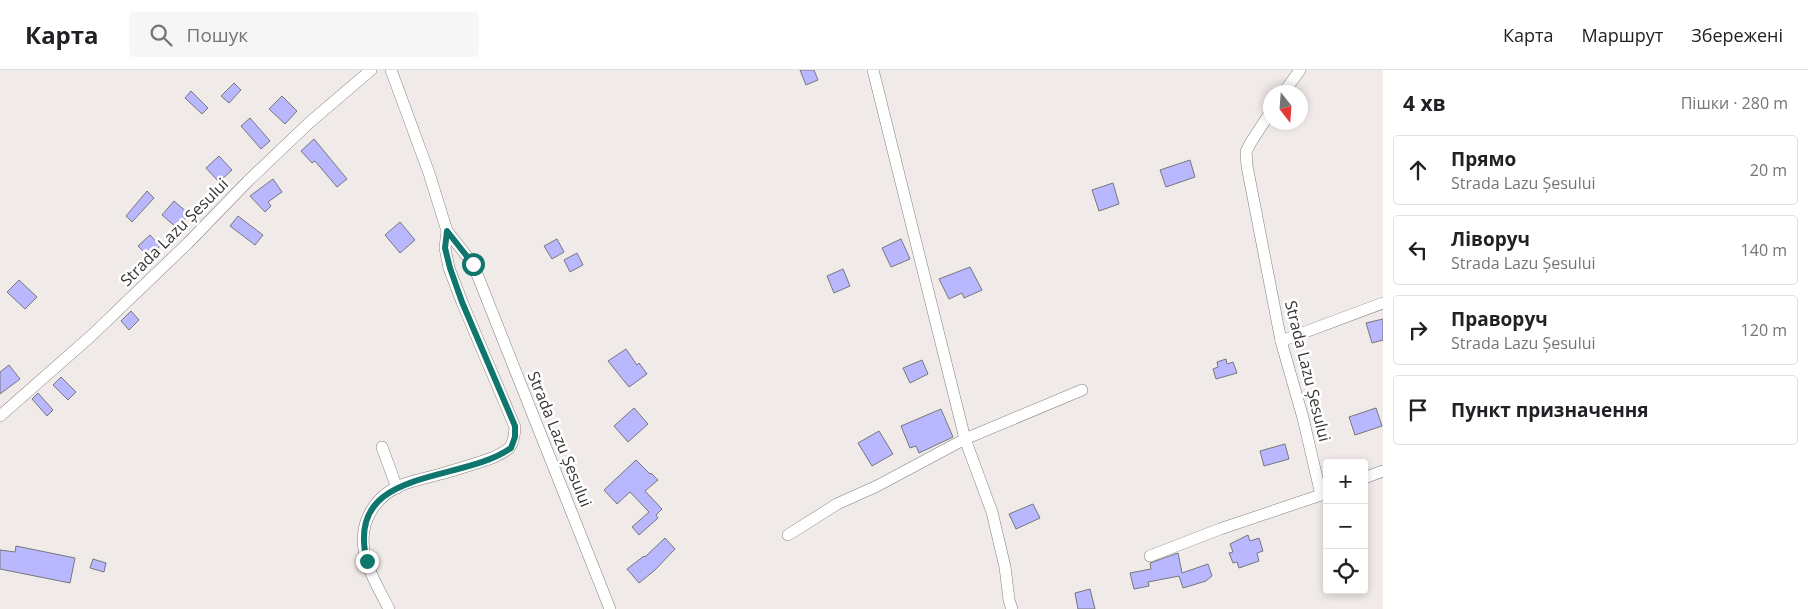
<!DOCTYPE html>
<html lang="uk">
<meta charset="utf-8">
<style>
:root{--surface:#fff;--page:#f6f6f6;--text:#202124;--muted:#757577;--line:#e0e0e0}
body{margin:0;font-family:"Open Sans",sans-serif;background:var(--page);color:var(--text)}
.controls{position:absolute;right:15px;bottom:15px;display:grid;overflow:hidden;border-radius:5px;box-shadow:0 2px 8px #0003}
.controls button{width:45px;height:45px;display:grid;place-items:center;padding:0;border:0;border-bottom:1px solid var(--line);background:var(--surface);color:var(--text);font:25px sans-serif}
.compass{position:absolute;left:1263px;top:15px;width:45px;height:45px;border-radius:50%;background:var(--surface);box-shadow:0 2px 8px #0003;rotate:163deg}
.stop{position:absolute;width:15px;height:15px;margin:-11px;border:4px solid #0f766e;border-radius:50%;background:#fff}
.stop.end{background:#0f766e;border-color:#fff;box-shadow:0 1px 5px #0008}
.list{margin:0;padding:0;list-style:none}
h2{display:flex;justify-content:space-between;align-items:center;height:65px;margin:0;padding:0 20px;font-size:21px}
h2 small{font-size:16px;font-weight:400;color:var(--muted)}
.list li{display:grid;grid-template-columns:32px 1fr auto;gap:15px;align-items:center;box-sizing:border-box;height:70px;margin:0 10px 10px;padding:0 10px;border:1px solid var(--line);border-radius:5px}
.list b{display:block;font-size:19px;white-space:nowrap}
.list p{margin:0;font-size:16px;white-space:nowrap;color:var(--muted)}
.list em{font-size:16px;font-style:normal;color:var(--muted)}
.icon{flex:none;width:28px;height:28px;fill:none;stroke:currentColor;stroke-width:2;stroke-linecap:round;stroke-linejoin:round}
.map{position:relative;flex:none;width:1383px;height:539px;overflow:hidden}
header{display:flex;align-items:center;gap:30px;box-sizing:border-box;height:70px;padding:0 25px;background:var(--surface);border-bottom:1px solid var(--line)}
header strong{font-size:24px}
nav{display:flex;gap:28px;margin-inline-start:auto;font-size:18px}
.search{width:350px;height:45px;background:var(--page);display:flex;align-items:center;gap:12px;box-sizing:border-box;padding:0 18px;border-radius:5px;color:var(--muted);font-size:19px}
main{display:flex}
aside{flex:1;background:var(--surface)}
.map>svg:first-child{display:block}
</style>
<header>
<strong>Карта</strong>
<div class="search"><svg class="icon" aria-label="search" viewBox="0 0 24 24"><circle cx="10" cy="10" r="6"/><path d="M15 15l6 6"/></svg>Пошук</div>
<nav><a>Карта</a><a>Маршрут</a><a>Збережені</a></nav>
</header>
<main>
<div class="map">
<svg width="1383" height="539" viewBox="0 0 1383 539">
<rect width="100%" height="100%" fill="#f0eae8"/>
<!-- building -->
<g fill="#b9b8fe" stroke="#76777b">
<polygon points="800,0 814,0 818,10 806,15"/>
<polygon points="234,13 241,20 229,33 221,26"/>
<polygon points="191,21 208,38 202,44 185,28"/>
<polygon points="282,26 297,41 285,54 269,39"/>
<polygon points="250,48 270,71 261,79 241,56"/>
<polygon points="314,69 347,109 337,117 315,91 312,93 301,81"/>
<polygon points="219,86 232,100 219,112 206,98"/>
<polygon points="1190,90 1195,107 1166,117 1160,100"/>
<polygon points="273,109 282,122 268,132 271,136 265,142 250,126"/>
<polygon points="1113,113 1119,134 1099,141 1092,120"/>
<polygon points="147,121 154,128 132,152 126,146"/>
<polygon points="174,131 189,144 177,158 162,145"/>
<polygon points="238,146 263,165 255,175 230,156"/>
<polygon points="400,152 415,170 400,183 385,165"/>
<polygon points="150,165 160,176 149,187 138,176"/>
<polygon points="557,169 564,182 552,189 544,176"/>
<polygon points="901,169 910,189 891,197 882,178"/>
<polygon points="577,183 583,195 570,202 564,190"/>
<polygon points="970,197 982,220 964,228 962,223 949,229 939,209"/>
<polygon points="843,199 850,216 834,223 827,206"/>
<polygon points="19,210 37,227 25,239 7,222"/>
<polygon points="131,241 139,250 129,260 121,251"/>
<polygon points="1383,249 1383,270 1372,273 1366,253"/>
<polygon points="626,279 637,295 639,293 647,304 629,317 608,291"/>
<polygon points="1226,289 1227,294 1233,292 1237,303 1216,309 1213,299 1218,297 1217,292"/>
<polygon points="922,290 928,304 910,313 903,298"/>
<polygon points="9,295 20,309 0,324 0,302"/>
<polygon points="61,307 76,322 68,330 53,315"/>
<polygon points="38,323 53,340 47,346 32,329"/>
<polygon points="634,338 648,354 628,372 614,356"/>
<polygon points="1376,338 1382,356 1355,365 1349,347"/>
<polygon points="941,339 953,367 919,383 916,376 910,378 901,356"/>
<polygon points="879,361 893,384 872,396 858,373"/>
<polygon points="1285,374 1289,389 1264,396 1260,381"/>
<polygon points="636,390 650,404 651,403 658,410 645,421 662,439 656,445 658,448 639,465 632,457 649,442 630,422 617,434 604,420"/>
<polygon points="1033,434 1040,448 1016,459 1009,444"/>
<polygon points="1248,465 1250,471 1259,468 1263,481 1257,483 1259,491 1239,498 1237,492 1233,493 1229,483 1233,482 1230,474"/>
<polygon points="665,468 675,479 655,500 639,513 627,499 644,486 645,487"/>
<polygon points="16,476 75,488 70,513 0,499 0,480 15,482"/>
<polygon points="1178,483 1182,503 1208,494 1212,506 1206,511 1183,518 1179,506 1148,512 1149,516 1134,519 1130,503 1151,499 1150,493"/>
<polygon points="93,489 106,493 104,502 90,498"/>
<polygon points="1090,519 1095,539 1078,539 1075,523"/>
</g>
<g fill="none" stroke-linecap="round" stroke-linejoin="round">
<defs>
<g id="minor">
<polyline points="391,0 429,103 447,161 473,194 610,539"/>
<polyline points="1284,22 1300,0"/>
<polyline points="1281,271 1383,233"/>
<polyline points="0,346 91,266 188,173 248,111 310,52 371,0"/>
<polyline points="382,377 397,418"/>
<polyline points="1364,408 1383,401"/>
<polyline points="788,465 837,434 877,416 965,369 873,0"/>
<polyline points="1150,486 1220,459 1321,425 1303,348 1281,271 1247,96 1246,82 1251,72 1270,43"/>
<path d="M 389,539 C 380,521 367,500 364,480 C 359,450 377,424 404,414 C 416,410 429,407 441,404 C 458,399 475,394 492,388 C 510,380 514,377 515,357 L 462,232 L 449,198 L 445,178 L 447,161"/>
<polyline points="1012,539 1009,530 1005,497 992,442 965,369 1082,320"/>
</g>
</defs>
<!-- minor casing -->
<use href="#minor" stroke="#85807e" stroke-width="12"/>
<!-- minor -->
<use href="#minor" stroke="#fff" stroke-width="11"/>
</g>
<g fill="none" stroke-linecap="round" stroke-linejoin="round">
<!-- route -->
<path stroke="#0f766e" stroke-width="6" d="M 367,491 C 343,396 461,414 511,378 L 515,367 L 515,356 L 462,232 L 450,198 L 445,178 L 447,161 L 473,194"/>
</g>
<g text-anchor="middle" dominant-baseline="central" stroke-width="5" stroke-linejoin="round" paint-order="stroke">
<!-- street labels -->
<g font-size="16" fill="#383635" stroke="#fff">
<text transform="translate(174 162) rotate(-45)">Strada Lazu Șesului</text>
<text transform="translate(1308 301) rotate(76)">Strada Lazu Șesului</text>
<text transform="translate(560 369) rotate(68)">Strada Lazu Șesului</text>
</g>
</g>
</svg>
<div class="controls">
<button>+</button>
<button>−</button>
<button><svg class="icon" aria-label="locate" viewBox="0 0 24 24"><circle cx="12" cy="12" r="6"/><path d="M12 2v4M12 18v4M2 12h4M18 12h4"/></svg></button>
</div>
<svg class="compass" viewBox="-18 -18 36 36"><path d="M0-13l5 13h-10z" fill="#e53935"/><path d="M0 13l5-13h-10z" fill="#757577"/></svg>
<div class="stop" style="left:473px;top:194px"></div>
<div class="stop end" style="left:367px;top:491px"></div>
</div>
<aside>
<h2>4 хв<small>Пішки · 280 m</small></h2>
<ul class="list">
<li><svg class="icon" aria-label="ahead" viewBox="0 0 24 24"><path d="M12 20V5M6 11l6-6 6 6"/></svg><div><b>Прямо</b><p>Strada Lazu Șesului</p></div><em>20 m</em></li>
<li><svg class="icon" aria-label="left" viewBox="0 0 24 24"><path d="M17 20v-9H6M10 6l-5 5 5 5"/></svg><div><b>Ліворуч</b><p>Strada Lazu Șesului</p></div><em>140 m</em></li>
<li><svg class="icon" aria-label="right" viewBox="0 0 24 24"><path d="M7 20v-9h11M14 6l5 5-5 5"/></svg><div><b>Праворуч</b><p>Strada Lazu Șesului</p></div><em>120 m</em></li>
<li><svg class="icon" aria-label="arrive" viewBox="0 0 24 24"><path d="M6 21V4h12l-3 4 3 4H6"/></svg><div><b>Пункт призначення</b></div></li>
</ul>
</aside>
</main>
